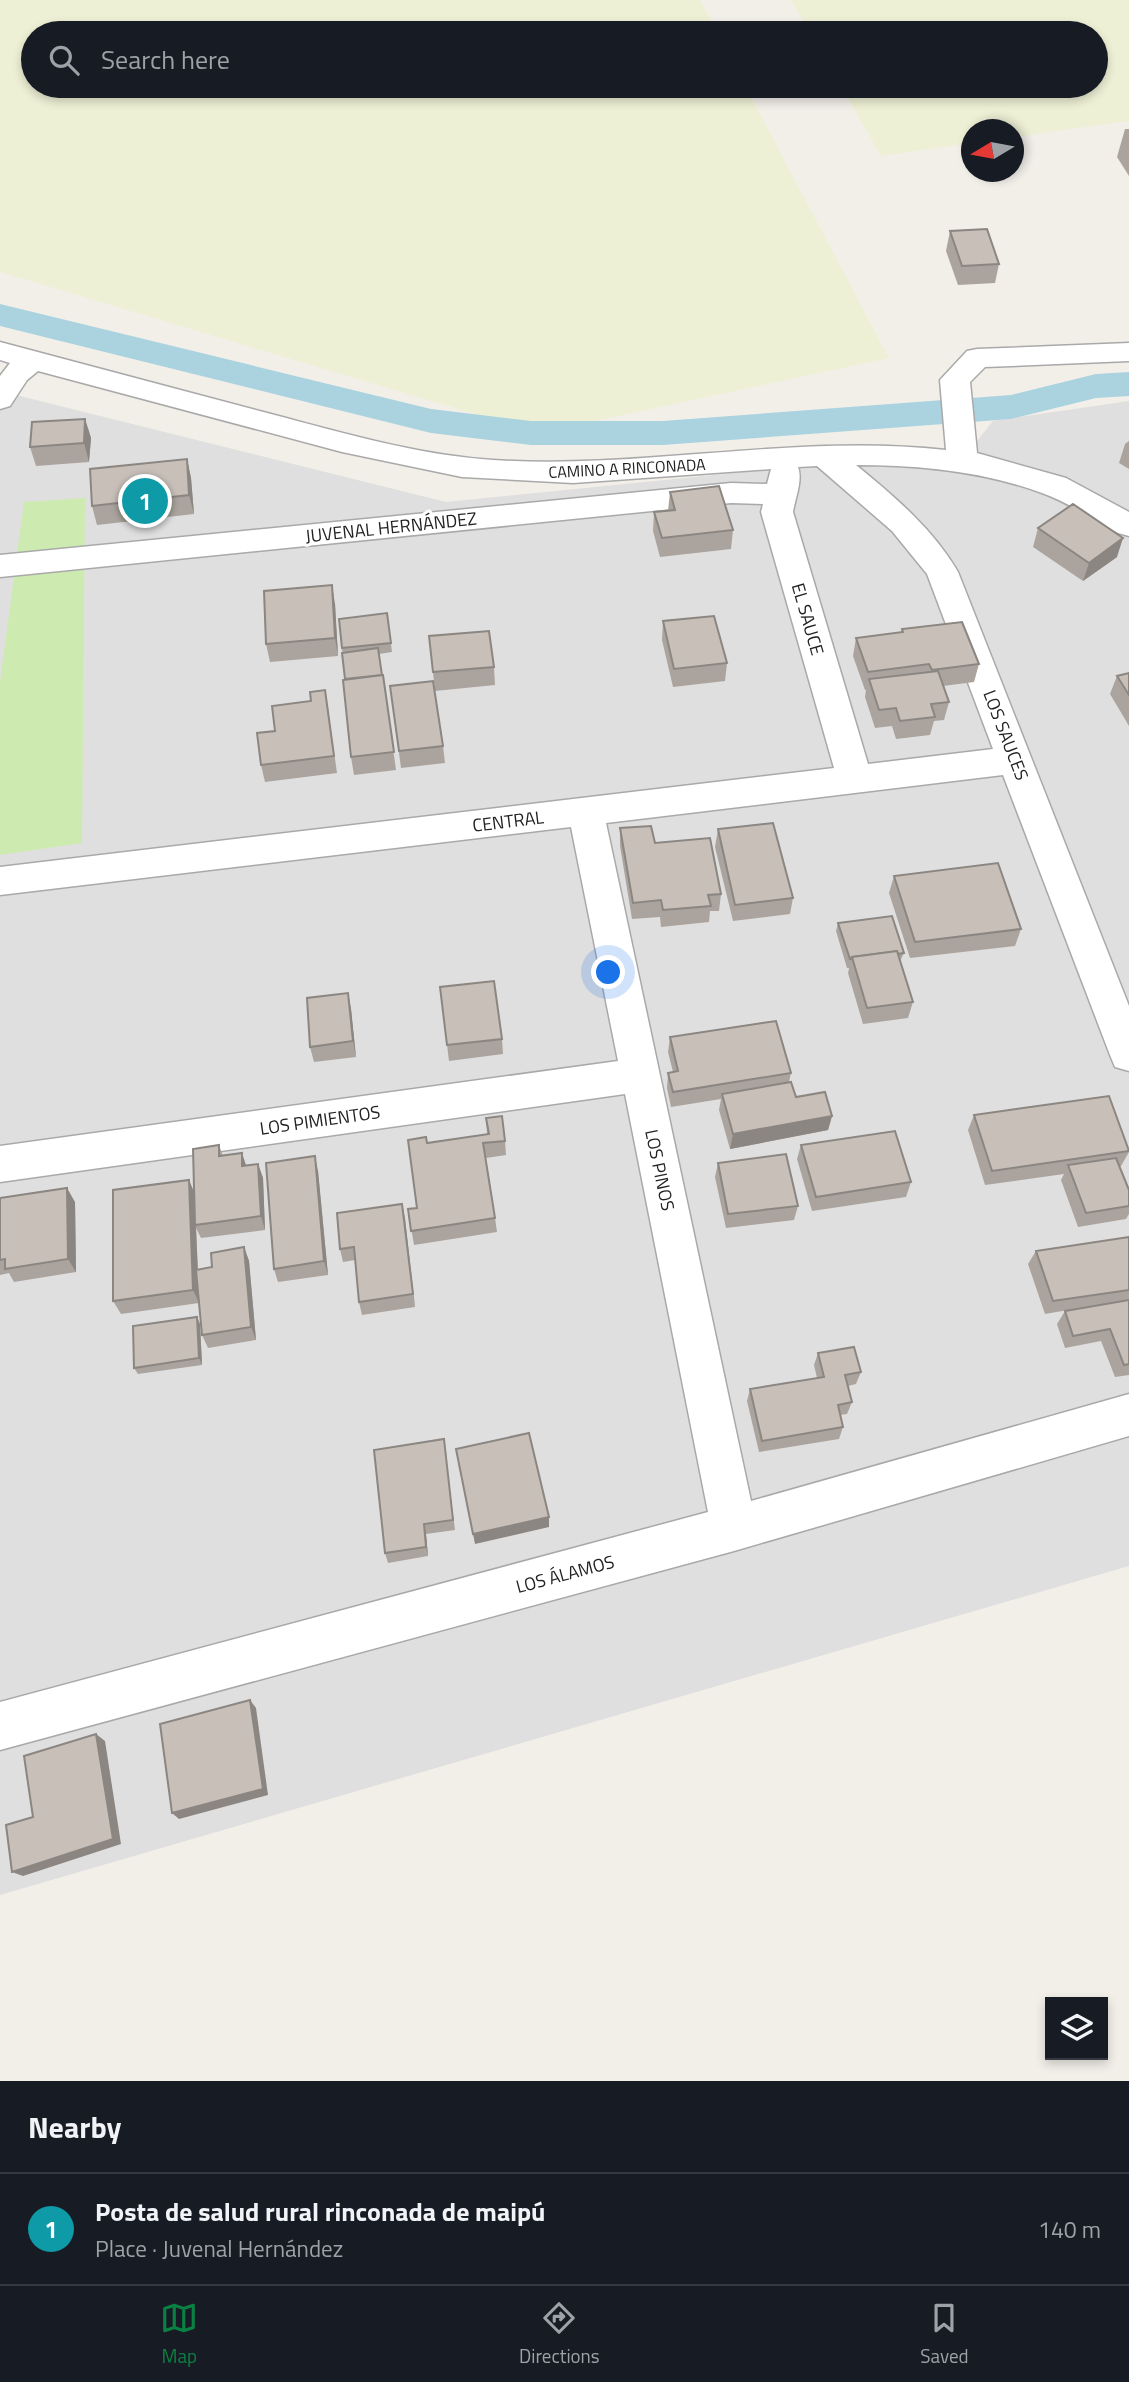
<!DOCTYPE html>
<meta charset="utf-8">
<style>
:root{--surface:#171b24;--page:#242831;--text:#f1f3f6;--muted:#9ea1a6;--line:#363941;--accent:#0b8043}
body{margin:0;font-family:"Titillium Web",sans-serif;background:var(--page);color:var(--text)}
.controls{position:absolute;right:21px;bottom:21px;display:grid;overflow:hidden;border-radius:0px;box-shadow:0 4px 10px #0003}
.controls button{width:63px;height:63px;display:grid;place-items:center;padding:0;border:0;border-bottom:2px solid var(--line);background:var(--surface);color:var(--text);font:35px sans-serif}
.compass{position:absolute;left:961px;top:119px;width:63px;height:63px;border-radius:50%;background:var(--surface);box-shadow:0 4px 10px #0003;rotate:260deg}
.you{position:absolute;left:609px;top:973px;width:24px;height:24px;margin:-18px;border:5px solid #fff;border-radius:50%;background:#1a73e8;box-shadow:0 0 0 10px #1a73e833}
.badge{display:grid;place-items:center;width:46px;height:46px;border-radius:50%;background:var(--accent);color:#fff;font-size:23px;font-weight:700}
.pin{position:absolute;translate:-50% -50%;border:4px solid #fff;box-shadow:0 2px 7px #0006}
.list{margin:0;padding:0;list-style:none}
h2{display:flex;justify-content:space-between;align-items:center;height:91px;margin:0;padding:0 28px;font-size:30px}
h2 small{font-size:23px;font-weight:400;color:var(--muted)}
.list li{display:grid;grid-template-columns:46px 1fr auto;gap:21px;align-items:center;box-sizing:border-box;height:112px;padding:0 28px;border-top:2px solid var(--line)}
.list b{display:block;font-size:26px;white-space:nowrap}
.list p{margin:0;font-size:23px;white-space:nowrap;color:var(--muted)}
.list em{font-size:23px;font-style:normal;color:var(--muted)}
.icon{flex:none;width:38px;height:38px;fill:none;stroke:currentColor;stroke-width:2;stroke-linecap:round;stroke-linejoin:round}
.map{position:relative;flex:none;width:1129px;height:2081px;overflow:hidden}
.search{position:absolute;background:var(--surface);box-shadow:0 4px 10px #0003;left:21px;right:21px;top:21px;height:77px;display:flex;align-items:center;gap:18px;box-sizing:border-box;padding:0 24px;border-radius:38px;color:var(--muted);font-size:26px}
.sheet{height:203px;background:var(--surface)}
nav{display:flex;justify-content:space-around;align-items:center;box-sizing:border-box;height:98px;border-top:2px solid var(--line);background:var(--surface);font-size:19px;color:var(--muted)}
nav a{display:grid;justify-items:center;gap:4px}
nav .on{color:var(--accent)}
.map>svg:first-child{display:block}
</style>
<div class="map">
<svg width="1129" height="2081" viewBox="0 0 1129 2081">
<rect width="100%" height="100%" fill="#f2efe9"/>
<!-- residential -->
<polygon fill="#e0dfdf" points="0,391 446,502 833,463 953,471 993,421 1129,401 1129,1566 0,1895"/>
<!-- farmland -->
<g fill="#eef0d5">
<polygon points="0,0 700,0 718,33 33,33 33,86 745,86 889,358 538,433 0,272"/>
<polygon points="791,0 1129,0 1129,121 1014,137 1014,130 972,130 971,143 881,156 841,86 1096,86 1096,33 810,33"/>
</g>
<!-- grass -->
<polygon fill="#cdebb0" points="85,498 82,843 0,855 0,682 24,502"/>
<g fill="none" stroke-linecap="round" stroke-linejoin="round">
<!-- canal -->
<polygon fill="#aad3df" fill-rule="evenodd" points="0,304 431,409 531,421 663,421 1011,395 1096,374 1129,372 1129,396 1096,398 1011,419 663,445 531,445 431,433 0,326"/>
<defs>
<path id="minor" d="M 0,342 C 90,366 180,390 271,414 C 343,433 418,455 493,460 C 644,470 795,433 946,450 L 940,380 L 967,351 L 977,349 L 1129,343 L 1129,361 L 985,367 L 970,382 L 977,453 L 1066,478 L 1129,512 L 1129,536 L 1118,533 C 1093,520 1068,502 1042,493 C 982,471 919,465 856,465 C 895,497 933,529 958,572 L 1129,1006 L 1129,1071 L 1115,1067 L 1110,1055 L 1003,775 L 606,823 L 751,1501 L 1129,1394 L 1129,1436 L 734,1551 L 0,1750 L 0,1702 L 708,1512 L 625,1094 L 0,1182 L 0,1146 L 618,1061 L 571,827 L 0,895 L 0,867 L 834,768 L 761,512 L 763,504 L 731,503 L 0,577 L 0,555 L 731,483 L 767,484 L 771,469 L 573,483 L 462,477 L 342,452 L 38,371 L 27,380 L 10,406 L 0,409 L 0,376 L 10,363 L 0,360 ZM 817,466 L 892,531 L 927,574 L 993,749 L 868,764 L 793,512 C 795,499 803,480 798,467 Z"/>
</defs>
<!-- minor casing -->
<use href="#minor" stroke="#a9a9a9" stroke-width="3"/>
<!-- minor -->
<use href="#minor" fill="#fff" fill-rule="evenodd"/>
</g>
<!-- wall -->
<g fill="#aba49e">
<polygon points="1125,129 1129,129 1129,176 1117,157"/>
<polygon points="950,231 999,264 995,283 958,285 946,251"/>
<polygon points="85,419 91,438 89,462 36,466 30,447"/>
<polygon points="1129,441 1129,469 1119,463 1125,444"/>
<polygon points="187,459 191,478 194,514 97,525 92,506"/>
<polygon points="670,492 733,530 731,549 660,557 653,531 654,512 668,511"/>
<polygon points="1038,528 1117,557 1083,581 1033,547"/>
<polygon points="335,604 338,656 270,662 266,644"/>
<polygon points="387,613 392,652 379,654 382,675 383,675 396,770 354,775 351,757 345,679 339,619"/>
<polygon points="663,621 727,663 725,681 673,687 662,640"/>
<polygon points="902,629 979,664 974,682 943,686 949,702 944,720 934,721 930,735 896,739 892,726 875,728 865,697 866,690 865,690 853,656 856,638 901,632"/>
<polygon points="429,636 494,667 495,685 435,691"/>
<polygon points="1129,673 1129,726 1110,694 1117,676"/>
<polygon points="390,686 443,746 445,763 401,768"/>
<polygon points="328,708 337,773 265,782 261,765"/>
<polygon points="620,828 655,843 721,894 719,911 710,911 709,922 661,927 660,917 632,919 620,846"/>
<polygon points="718,829 793,898 790,914 733,921 715,847"/>
<polygon points="894,876 1021,929 1015,946 910,958 889,893"/>
<polygon points="838,923 904,953 900,961 913,1002 908,1018 863,1024 848,973 849,968 847,968 836,931"/>
<polygon points="440,987 502,1039 503,1054 449,1061"/>
<polygon points="348,993 351,1009 356,1057 314,1062 310,1047"/>
<polygon points="670,1037 791,1073 789,1082 796,1097 832,1116 828,1130 730,1149 719,1110 721,1099 671,1107 667,1088 668,1073 673,1072 668,1052"/>
<polygon points="974,1115 1129,1149 1129,1152 1121,1166 1119,1166 1129,1190 1129,1214 1126,1219 1078,1227 1061,1180 1064,1174 985,1185 968,1130"/>
<polygon points="486,1118 505,1141 506,1155 486,1158 495,1218 497,1232 414,1245 408,1209 417,1208 427,1143 487,1134"/>
<polygon points="219,1145 223,1156 246,1166 258,1164 263,1178 265,1230 201,1238 196,1228 198,1269 212,1267 244,1247 249,1261 256,1340 208,1348 202,1335 199,1303 121,1314 113,1301 194,1191"/>
<polygon points="801,1145 911,1182 906,1197 812,1211 797,1159"/>
<polygon points="718,1163 798,1206 794,1220 726,1228 715,1177"/>
<polygon points="318,1171 328,1275 278,1282 274,1269"/>
<polygon points="0,1198 75,1202 76,1272 14,1282 9,1273 0,1275"/>
<polygon points="402,1204 415,1307 362,1315 359,1302 355,1260 343,1262 340,1249"/>
<polygon points="1129,1237 1129,1375 1115,1377 1101,1341 1065,1348 1057,1324 1065,1311 1068,1310 1045,1314 1028,1264 1036,1251"/>
<polygon points="200,1324 202,1365 138,1374 134,1368"/>
<polygon points="818,1353 861,1372 856,1384 848,1386 852,1402 847,1414 840,1415 843,1427 839,1439 759,1452 747,1401 750,1389 817,1378 814,1365"/>
<polygon points="445,1450 455,1530 426,1534 428,1556 388,1563 385,1553"/>
</g>
<!-- shaded-wall -->
<g fill="#8b8681">
<polygon points="85,419 91,438 89,462 84,443"/>
<polygon points="187,459 191,478 194,514 189,495"/>
<polygon points="1123,538 1117,557 1083,581 1089,563"/>
<polygon points="332,585 335,604 338,656 335,638"/>
<polygon points="348,993 351,1009 356,1057 353,1041"/>
<polygon points="832,1116 828,1130 730,1149 733,1134"/>
<polygon points="242,1153 247,1168 242,1166"/>
<polygon points="315,1156 318,1171 328,1275 324,1261"/>
<polygon points="258,1164 263,1178 265,1230 261,1216"/>
<polygon points="189,1180 195,1194 195,1225 196,1228 199,1303 193,1290"/>
<polygon points="67,1188 75,1202 76,1272 68,1259"/>
<polygon points="402,1204 405,1218 415,1307 413,1294"/>
<polygon points="244,1247 249,1261 256,1340 251,1327"/>
<polygon points="197,1317 200,1324 202,1365 199,1358"/>
<polygon points="549,1517 549,1527 475,1544 473,1534"/>
<polygon points="424,1524 426,1534 428,1556 426,1547"/>
<polygon points="250,1700 256,1708 268,1795 179,1819 172,1813"/>
<polygon points="96,1734 105,1741 121,1844 23,1876 12,1872"/>
</g>
<!-- building -->
<g fill="#c7bfb8" stroke="#8b8681" stroke-width="2">
<polygon points="987,229 999,264 962,266 950,231"/>
<polygon points="85,419 84,443 30,447 32,422"/>
<polygon points="187,459 189,495 92,506 90,469"/>
<polygon points="719,486 733,530 662,538 654,512 675,510 670,492"/>
<polygon points="1073,504 1123,538 1089,563 1038,528"/>
<polygon points="332,585 335,638 266,644 264,591"/>
<polygon points="387,613 391,643 342,648 339,619"/>
<polygon points="714,616 727,663 674,669 663,621"/>
<polygon points="962,622 979,664 932,670 929,664 868,672 856,638 903,632 902,629"/>
<polygon points="489,631 494,667 433,672 429,636"/>
<polygon points="378,648 382,675 345,679 342,653"/>
<polygon points="938,671 949,702 931,704 935,717 900,721 896,708 879,710 869,679"/>
<polygon points="1129,673 1129,695 1117,676"/>
<polygon points="383,675 394,752 351,757 343,680"/>
<polygon points="433,681 443,746 399,751 390,686"/>
<polygon points="325,690 334,756 261,765 257,733 275,731 272,706 311,701 310,692"/>
<polygon points="773,823 793,898 735,905 718,829"/>
<polygon points="651,826 655,843 710,838 721,894 708,895 711,906 663,910 661,900 633,903 620,828"/>
<polygon points="998,863 1021,929 915,942 894,876"/>
<polygon points="892,916 904,953 898,954 897,951 852,957 851,959 850,959 838,923"/>
<polygon points="897,951 913,1002 867,1008 852,957"/>
<polygon points="494,981 502,1039 447,1045 440,987"/>
<polygon points="348,993 353,1041 310,1047 307,998"/>
<polygon points="776,1021 791,1073 673,1092 668,1073 678,1071 670,1037"/>
<polygon points="791,1082 796,1097 825,1092 832,1116 733,1134 722,1094"/>
<polygon points="1109,1096 1129,1151 992,1171 974,1115"/>
<polygon points="502,1116 505,1141 483,1143 495,1218 411,1231 408,1209 417,1208 408,1140 426,1137 427,1143 489,1134 486,1118"/>
<polygon points="895,1131 911,1182 816,1197 801,1145"/>
<polygon points="219,1145 219,1156 242,1153 242,1166 258,1164 261,1216 195,1225 193,1149"/>
<polygon points="786,1154 798,1206 728,1214 718,1163"/>
<polygon points="315,1156 324,1261 274,1269 266,1163"/>
<polygon points="1116,1158 1129,1190 1129,1206 1086,1213 1068,1165"/>
<polygon points="189,1180 193,1290 113,1301 113,1190"/>
<polygon points="67,1188 68,1259 5,1269 5,1259 0,1260 0,1198"/>
<polygon points="402,1204 413,1294 359,1302 354,1247 340,1249 337,1213"/>
<polygon points="1129,1237 1129,1290 1053,1301 1036,1251"/>
<polygon points="244,1247 251,1327 202,1335 196,1270 212,1267 211,1253"/>
<polygon points="1129,1300 1129,1364 1124,1365 1110,1329 1073,1336 1065,1311"/>
<polygon points="197,1317 199,1358 134,1368 133,1326"/>
<polygon points="854,1347 861,1372 845,1375 852,1402 838,1405 843,1427 762,1441 750,1389 824,1377 818,1353"/>
<polygon points="529,1433 549,1517 473,1534 456,1449"/>
<polygon points="444,1439 453,1520 424,1524 426,1547 385,1553 374,1450"/>
<polygon points="250,1700 263,1789 172,1813 160,1724"/>
<polygon points="96,1734 113,1839 12,1872 6,1825 33,1817 24,1756"/>
</g>
<g text-anchor="middle" dominant-baseline="central" stroke-width="6" stroke-linejoin="round" paint-order="stroke">
<!-- far-street labels -->
<g font-size="16" fill="#222" stroke="#fff">
<text transform="translate(627 468) rotate(-3)">CAMINO A RINCONADA</text>
</g>
<!-- street labels -->
<g font-size="18" fill="#222" stroke="#fff">
<text transform="translate(391 527) rotate(-6)">JUVENAL HERNÁNDEZ</text>
<text transform="translate(808 619) rotate(74)">EL SAUCE</text>
<text transform="translate(1006 735) rotate(69)">LOS SAUCES</text>
<text transform="translate(508 821) rotate(-7)">CENTRAL</text>
<text transform="translate(320 1120) rotate(-8)">LOS PIMIENTOS</text>
<text transform="translate(660 1170) rotate(78)">LOS PINOS</text>
<text transform="translate(565 1574) rotate(-15)">LOS ÁLAMOS</text>
</g>
</g>
</svg>
<div class="controls">
<button><svg class="icon" aria-label="layers" viewBox="0 0 24 24"><path d="M12 4l9 5-9 5-9-5zM3 14l9 5 9-5"/></svg></button>
</div>
<svg class="compass" viewBox="-18 -18 36 36"><path d="M0-13l5 13h-10z" fill="#e53935"/><path d="M0 13l5-13h-10z" fill="#9ea1a6"/></svg>
<div class="you"></div>
<div class="pin badge" style="left:145px;top:501px;background:#0f9aa8">1</div>
<div class="search"><svg class="icon" aria-label="search" viewBox="0 0 24 24"><circle cx="10" cy="10" r="6"/><path d="M15 15l6 6"/></svg>Search here</div>
</div>
<section class="sheet">
<h2>Nearby<small></small></h2>
<ul class="list">
<li><span class="badge" style="background:#0f9aa8">1</span><div><b>Posta de salud rural rinconada de maipú</b><p>Place · Juvenal Hernández</p></div><em>140 m</em></li>
</ul>
</section>
<nav>
<a class="on"><svg class="icon" aria-label="map" viewBox="0 0 24 24"><path d="M3 6l6-2 6 2 6-2v14l-6 2-6-2-6 2zM9 4v14M15 6v14"/></svg>Map</a>
<a><svg class="icon" aria-label="directions" viewBox="0 0 24 24"><path d="M12 3l9 9-9 9-9-9zM9 14v-3h6M13 9l2 2-2 2"/></svg>Directions</a>
<a><svg class="icon" aria-label="saved" viewBox="0 0 24 24"><path d="M7 4h10v16l-5-4-5 4z"/></svg>Saved</a>
</nav>
